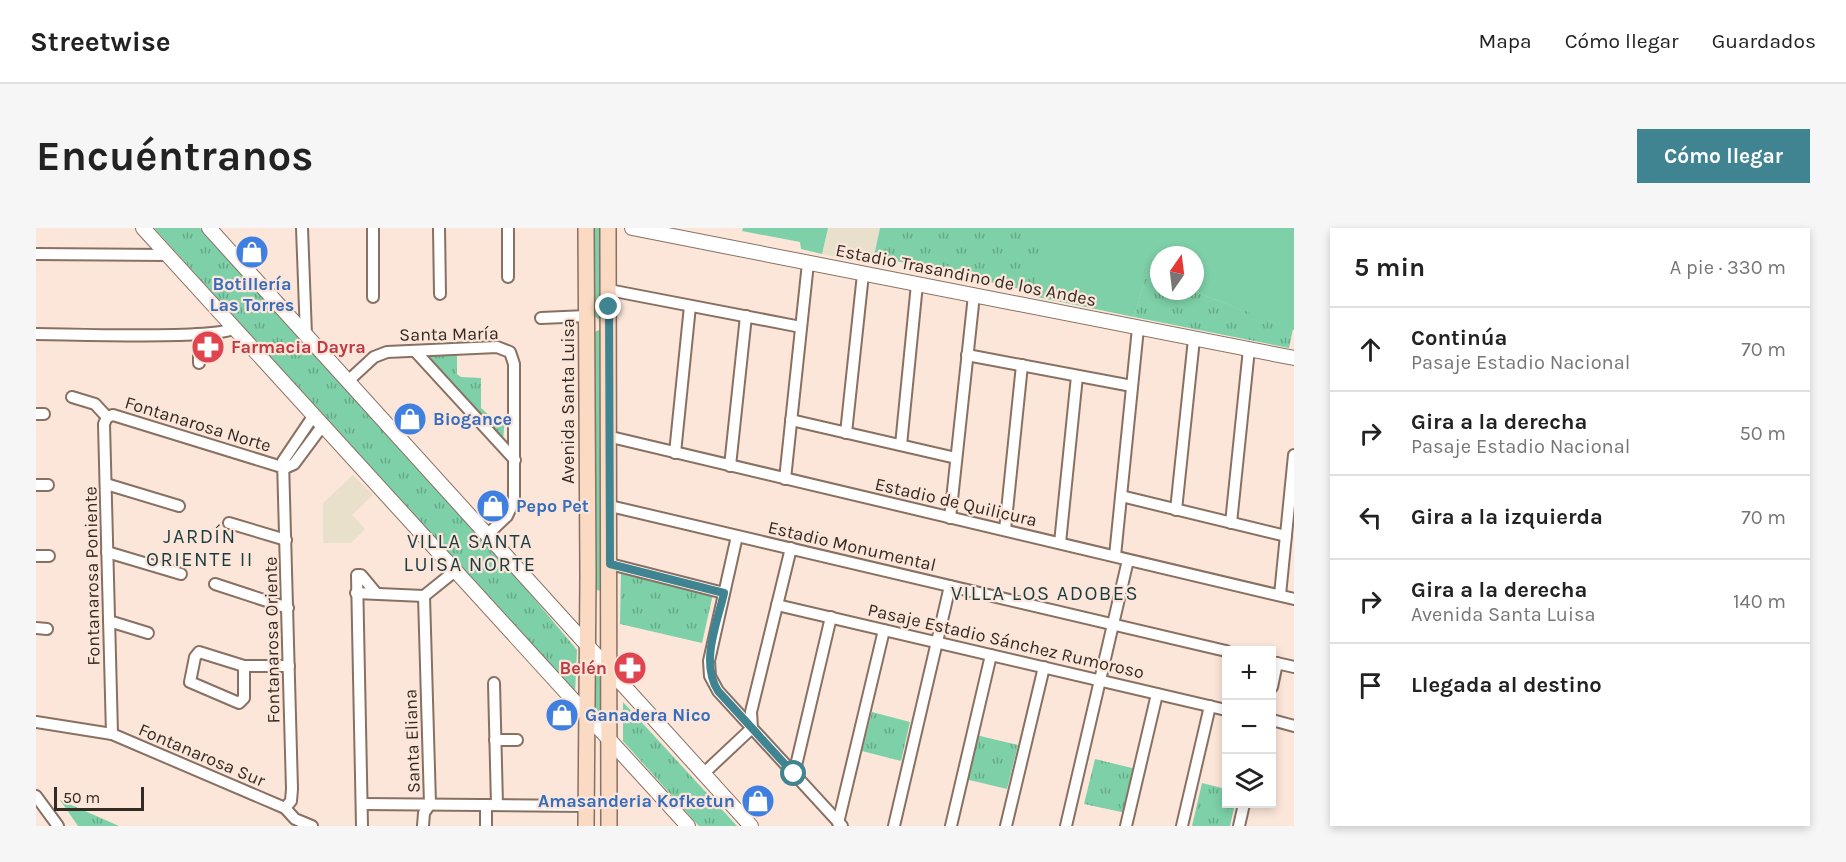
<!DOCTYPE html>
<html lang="es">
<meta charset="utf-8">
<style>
:root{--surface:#fff;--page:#f6f6f6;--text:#222;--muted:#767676;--line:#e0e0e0;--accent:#408492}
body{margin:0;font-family:Karla,sans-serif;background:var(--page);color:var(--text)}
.controls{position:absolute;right:18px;bottom:18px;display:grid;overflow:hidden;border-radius:0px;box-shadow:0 3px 9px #0003}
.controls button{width:54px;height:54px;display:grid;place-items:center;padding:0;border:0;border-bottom:2px solid var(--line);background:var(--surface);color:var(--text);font:30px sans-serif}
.compass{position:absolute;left:1114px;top:18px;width:54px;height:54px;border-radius:50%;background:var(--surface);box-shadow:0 3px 9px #0003;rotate:14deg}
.scale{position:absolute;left:18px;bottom:15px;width:90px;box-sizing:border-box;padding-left:6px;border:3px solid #342a24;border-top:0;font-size:16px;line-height:21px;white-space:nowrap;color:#342a24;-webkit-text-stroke:4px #fce6d9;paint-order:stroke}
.stop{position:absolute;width:18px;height:18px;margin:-14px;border:4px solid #408492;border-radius:50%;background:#fff}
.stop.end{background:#408492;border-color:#fff;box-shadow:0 2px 6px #0008}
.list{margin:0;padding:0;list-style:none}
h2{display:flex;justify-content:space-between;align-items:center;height:78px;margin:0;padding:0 24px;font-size:26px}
h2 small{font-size:20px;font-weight:400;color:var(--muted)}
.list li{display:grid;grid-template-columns:39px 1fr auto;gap:18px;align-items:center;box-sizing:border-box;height:84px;padding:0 24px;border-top:2px solid var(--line)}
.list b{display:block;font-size:22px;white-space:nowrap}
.list p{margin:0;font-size:20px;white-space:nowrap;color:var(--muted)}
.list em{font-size:20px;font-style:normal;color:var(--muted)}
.icon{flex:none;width:33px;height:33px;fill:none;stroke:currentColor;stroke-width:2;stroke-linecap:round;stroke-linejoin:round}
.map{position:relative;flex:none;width:1258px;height:598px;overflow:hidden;border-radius:0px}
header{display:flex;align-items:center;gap:36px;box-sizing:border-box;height:84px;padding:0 30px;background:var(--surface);border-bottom:2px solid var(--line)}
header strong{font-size:28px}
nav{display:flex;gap:33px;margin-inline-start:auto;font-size:21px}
.intro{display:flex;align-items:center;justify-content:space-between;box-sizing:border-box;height:144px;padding:0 36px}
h1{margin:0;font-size:42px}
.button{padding:15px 27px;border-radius:0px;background:var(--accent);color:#fff;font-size:21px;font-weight:700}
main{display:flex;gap:36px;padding:0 36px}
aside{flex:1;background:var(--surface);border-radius:0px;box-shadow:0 3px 9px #0003}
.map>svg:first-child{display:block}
</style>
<header>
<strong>Streetwise</strong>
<nav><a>Mapa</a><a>Cómo llegar</a><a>Guardados</a></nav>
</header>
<div class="intro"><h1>Encuéntranos</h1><a class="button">Cómo llegar</a></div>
<main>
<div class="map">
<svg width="1258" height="598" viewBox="0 0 1258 598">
<defs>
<pattern id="park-tufts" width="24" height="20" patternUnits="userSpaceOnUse" patternTransform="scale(1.5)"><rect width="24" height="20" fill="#7dd0a7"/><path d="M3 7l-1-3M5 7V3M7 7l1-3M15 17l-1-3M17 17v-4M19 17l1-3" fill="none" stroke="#67a988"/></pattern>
</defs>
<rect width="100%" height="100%" fill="#fce6d9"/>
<!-- education -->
<g fill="#e9e0cb">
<polygon points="792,0 844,0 837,36 786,26"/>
<polygon points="317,247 337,267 316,287 329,301 315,315 287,315 287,275"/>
</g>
<!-- grass -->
<g fill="#7dd0a7">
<polygon points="556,0 565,0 566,88 562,91 558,86"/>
<polygon points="707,0 792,0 786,26 765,21 764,14 706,3"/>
<polygon points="943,0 1258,0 1258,102 1157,63 1159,63 1159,27 1123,27 1123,50 1111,46 1098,89 996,68 1004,30"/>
<polygon points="566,101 567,364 559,361 558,104"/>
<polygon points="556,438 564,440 565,444 564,484 559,487 556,484"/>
</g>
<!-- park -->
<g fill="url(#park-tufts)">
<polygon points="118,0 164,0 466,332 541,422 539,465"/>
<polygon points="844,0 992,0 1010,6 997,64 838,28"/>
<polygon points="1111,45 1123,50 1123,63 1157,63 1257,101 1253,120 1098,89"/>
<polygon points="389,126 421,127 421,146 425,149 445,150 445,180 454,188 469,189 467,212"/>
<polygon points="585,343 677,366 666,415 584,396"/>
<polygon points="587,474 701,598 663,598 587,513"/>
<polygon points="836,484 874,494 865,533 826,523"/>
<polygon points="940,507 982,517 971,561 929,551"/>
<polygon points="1059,531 1100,541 1090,585 1048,576"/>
<polygon points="1166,555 1190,561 1190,576 1199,576 1194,598 1156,598"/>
<polygon points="24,572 83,598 42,598"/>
</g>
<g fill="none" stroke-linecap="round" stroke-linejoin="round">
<defs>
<g id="minor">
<polyline points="266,0 270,107"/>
<polyline points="337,0 337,69"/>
<polyline points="403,0 404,66"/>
<polyline points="472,0 472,49"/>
<polyline points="0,26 132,27"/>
<polyline points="573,62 765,99"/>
<polyline points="505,90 551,88"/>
<path d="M 0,106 C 32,106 180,112 199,100"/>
<polyline points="163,106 163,135"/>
<polyline points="379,123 479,232"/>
<polyline points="931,127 1096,158"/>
<polyline points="312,153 338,129 351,124 461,119 474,124 478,136 478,273 471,288 452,306"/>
<polyline points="36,169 59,176 71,189"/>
<polyline points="0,186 8,186"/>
<polyline points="71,189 68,196 76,506"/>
<polyline points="71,189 77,187 249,240"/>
<polyline points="755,192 920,230"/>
<polyline points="810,205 827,46"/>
<polyline points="575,209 1258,371"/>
<polyline points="865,217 881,56"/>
<polyline points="639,225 654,78"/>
<polyline points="694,238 710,88"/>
<polyline points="249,240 258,236 287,197"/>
<polyline points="749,251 772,35"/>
<polyline points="70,256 143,278"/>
<polyline points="0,257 12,257"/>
<polyline points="1085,268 1250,308"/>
<polyline points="574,278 1190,423"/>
<polyline points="1140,282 1158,111"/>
<polyline points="914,290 938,67"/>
<polyline points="193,295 250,312"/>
<polyline points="1195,295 1213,121"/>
<polyline points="969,302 986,137"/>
<polyline points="701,308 673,433 674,448 682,463 806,598"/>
<polyline points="1024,315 1041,148"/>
<polyline points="71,324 145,346"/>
<polyline points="0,328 13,328"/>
<polyline points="1079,328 1102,100"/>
<polyline points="574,336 688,365"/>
<polyline points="179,356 252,380"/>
<polyline points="320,365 388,368"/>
<polyline points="1244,367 1258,227"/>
<polyline points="388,368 394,576"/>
<polyline points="388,368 419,343"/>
<polyline points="741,377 1190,482"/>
<polyline points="73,393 112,405"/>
<polyline points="0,400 11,401"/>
<polyline points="1236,434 1258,439"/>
<polyline points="208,438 208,470 203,475 154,454 159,429 163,424 208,438 253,438"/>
<polyline points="458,455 461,577"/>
<polyline points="1236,459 1241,435"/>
<polyline points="1236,492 1258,498"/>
<polyline points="0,494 76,506 249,580 259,591 276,598"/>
<polyline points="459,512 481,512"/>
<polyline points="667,546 716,500 715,484 755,320"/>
<polyline points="758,546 795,389"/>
<polyline points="0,568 22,598"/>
<polyline points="326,576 550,578"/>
<polyline points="249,580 255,573 256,561 247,233 278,187"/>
<polyline points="802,595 848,402"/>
<polyline points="326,598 321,347 325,347 340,365"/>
<polyline points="387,598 388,585 394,576"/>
<polyline points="450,598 450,577"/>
<polyline points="858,598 914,358"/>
<polyline points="915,598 955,427"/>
<polyline points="970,598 1008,439"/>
<polyline points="1030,598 1092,332"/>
<polyline points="1090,598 1121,466"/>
<polyline points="1146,598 1174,478"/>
<polyline points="1203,598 1208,576"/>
</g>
<g id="tertiary">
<polyline points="107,0 652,598"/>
<polyline points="173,0 715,598"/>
<polyline points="596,0 1258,130"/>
</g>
<g id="secondary">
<polyline points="572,0 573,598"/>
<polyline points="550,598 552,348 550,0"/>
</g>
</defs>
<!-- minor casing -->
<use href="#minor" stroke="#887062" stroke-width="14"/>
<!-- tertiary casing -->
<use href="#tertiary" stroke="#887062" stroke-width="16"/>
<!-- secondary casing -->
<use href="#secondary" stroke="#887062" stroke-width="18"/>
<!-- minor -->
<use href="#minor" stroke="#fff" stroke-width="10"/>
<!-- tertiary -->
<use href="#tertiary" stroke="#fff" stroke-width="14"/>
<!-- secondary -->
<use href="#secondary" stroke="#fadac2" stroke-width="15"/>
</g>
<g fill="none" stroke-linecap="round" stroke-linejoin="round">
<!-- route -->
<path stroke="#408492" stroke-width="8" d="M 573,79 L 574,336 L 688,365 C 681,396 664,434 682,463 L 758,546"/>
</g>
<!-- icons -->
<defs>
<symbol id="shop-disc" viewBox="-11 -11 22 22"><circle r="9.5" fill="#3f7fe0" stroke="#fce6d9"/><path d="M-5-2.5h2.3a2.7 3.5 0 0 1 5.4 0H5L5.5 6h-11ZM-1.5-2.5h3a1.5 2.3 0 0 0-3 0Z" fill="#fff"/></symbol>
<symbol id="pharmacy-disc" viewBox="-11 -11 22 22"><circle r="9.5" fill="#e0444e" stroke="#fce6d9"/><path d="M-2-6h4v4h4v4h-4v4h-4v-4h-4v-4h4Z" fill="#fff"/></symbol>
</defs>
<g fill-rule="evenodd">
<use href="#shop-disc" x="197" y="5" width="38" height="38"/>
<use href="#pharmacy-disc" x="153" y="100" width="38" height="38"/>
<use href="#shop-disc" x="355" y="172" width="38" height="38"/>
<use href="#shop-disc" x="438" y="259" width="38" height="38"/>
<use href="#pharmacy-disc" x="575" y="421" width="38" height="38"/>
<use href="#shop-disc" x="507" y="468" width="38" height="38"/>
<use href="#shop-disc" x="703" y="554" width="38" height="38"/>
</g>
<g text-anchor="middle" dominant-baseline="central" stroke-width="4.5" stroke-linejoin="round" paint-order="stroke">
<!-- street labels -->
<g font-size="18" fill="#342a24" stroke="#fce6d9">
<text transform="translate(930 47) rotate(11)">Estadio Trasandino de los Andes</text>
<text transform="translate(413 106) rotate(-1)">Santa María</text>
<text transform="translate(532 173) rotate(-90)">Avenida Santa Luisa</text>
<text transform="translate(162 196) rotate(17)">Fontanarosa Norte</text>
<text transform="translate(920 274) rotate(13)">Estadio de Quilicura</text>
<text transform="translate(816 318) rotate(13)">Estadio Monumental</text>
<text transform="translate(56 348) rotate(-91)">Fontanarosa Poniente</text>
<text transform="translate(236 412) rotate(-91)">Fontanarosa Oriente</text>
<text transform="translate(970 413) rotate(13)">Pasaje Estadio Sánchez Rumoroso</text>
<text transform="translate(376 513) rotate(-92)">Santa Eliana</text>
<text transform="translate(166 527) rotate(23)">Fontanarosa Sur</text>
</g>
<!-- shop labels -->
<g font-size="18" font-weight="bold" fill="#366cbe" stroke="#fce6d9" text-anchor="start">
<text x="216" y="56" text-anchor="middle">Botillería<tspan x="216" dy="21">Las Torres</tspan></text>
<text x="397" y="191">Biogance</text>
<text x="480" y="278">Pepo Pet</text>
<text x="549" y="487">Ganadera Nico</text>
<text x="699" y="573" text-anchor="end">Amasanderia Kofketun</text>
</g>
<!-- health labels -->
<g font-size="18" font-weight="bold" fill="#be3a42" stroke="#fce6d9" text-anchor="start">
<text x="195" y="119">Farmacia Dayra</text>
<text x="571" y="440" text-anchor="end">Belén</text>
</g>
<!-- neighbourhood labels -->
<g font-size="20" letter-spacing="1.5" fill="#1a3b41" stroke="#fce6d9">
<text x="164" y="308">JARDÍN<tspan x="164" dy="23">ORIENTE II</tspan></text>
<text x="434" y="313">VILLA SANTA<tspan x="434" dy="23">LUISA NORTE</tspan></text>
<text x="1009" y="365">VILLA LOS ADOBES</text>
</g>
</g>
</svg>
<div class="controls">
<button>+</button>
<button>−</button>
<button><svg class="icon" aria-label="layers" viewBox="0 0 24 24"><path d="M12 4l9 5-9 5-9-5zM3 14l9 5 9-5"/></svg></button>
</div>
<svg class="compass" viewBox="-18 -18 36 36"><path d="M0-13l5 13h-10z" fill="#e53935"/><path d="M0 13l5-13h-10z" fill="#767676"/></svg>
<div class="scale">50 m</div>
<div class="stop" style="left:758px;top:546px"></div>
<div class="stop end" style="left:573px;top:79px"></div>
</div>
<aside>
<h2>5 min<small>A pie · 330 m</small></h2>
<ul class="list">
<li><svg class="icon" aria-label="ahead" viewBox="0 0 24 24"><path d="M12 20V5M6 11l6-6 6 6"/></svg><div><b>Continúa</b><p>Pasaje Estadio Nacional</p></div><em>70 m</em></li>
<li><svg class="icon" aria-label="right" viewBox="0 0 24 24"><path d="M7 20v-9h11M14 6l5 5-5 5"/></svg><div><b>Gira a la derecha</b><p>Pasaje Estadio Nacional</p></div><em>50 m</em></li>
<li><svg class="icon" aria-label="left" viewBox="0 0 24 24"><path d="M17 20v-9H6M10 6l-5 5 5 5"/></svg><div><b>Gira a la izquierda</b></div><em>70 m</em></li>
<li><svg class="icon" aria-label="right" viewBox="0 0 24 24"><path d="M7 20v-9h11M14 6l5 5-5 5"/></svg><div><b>Gira a la derecha</b><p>Avenida Santa Luisa</p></div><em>140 m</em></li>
<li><svg class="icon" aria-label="arrive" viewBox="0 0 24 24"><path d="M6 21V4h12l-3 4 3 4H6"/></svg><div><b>Llegada al destino</b></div></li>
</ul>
</aside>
</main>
